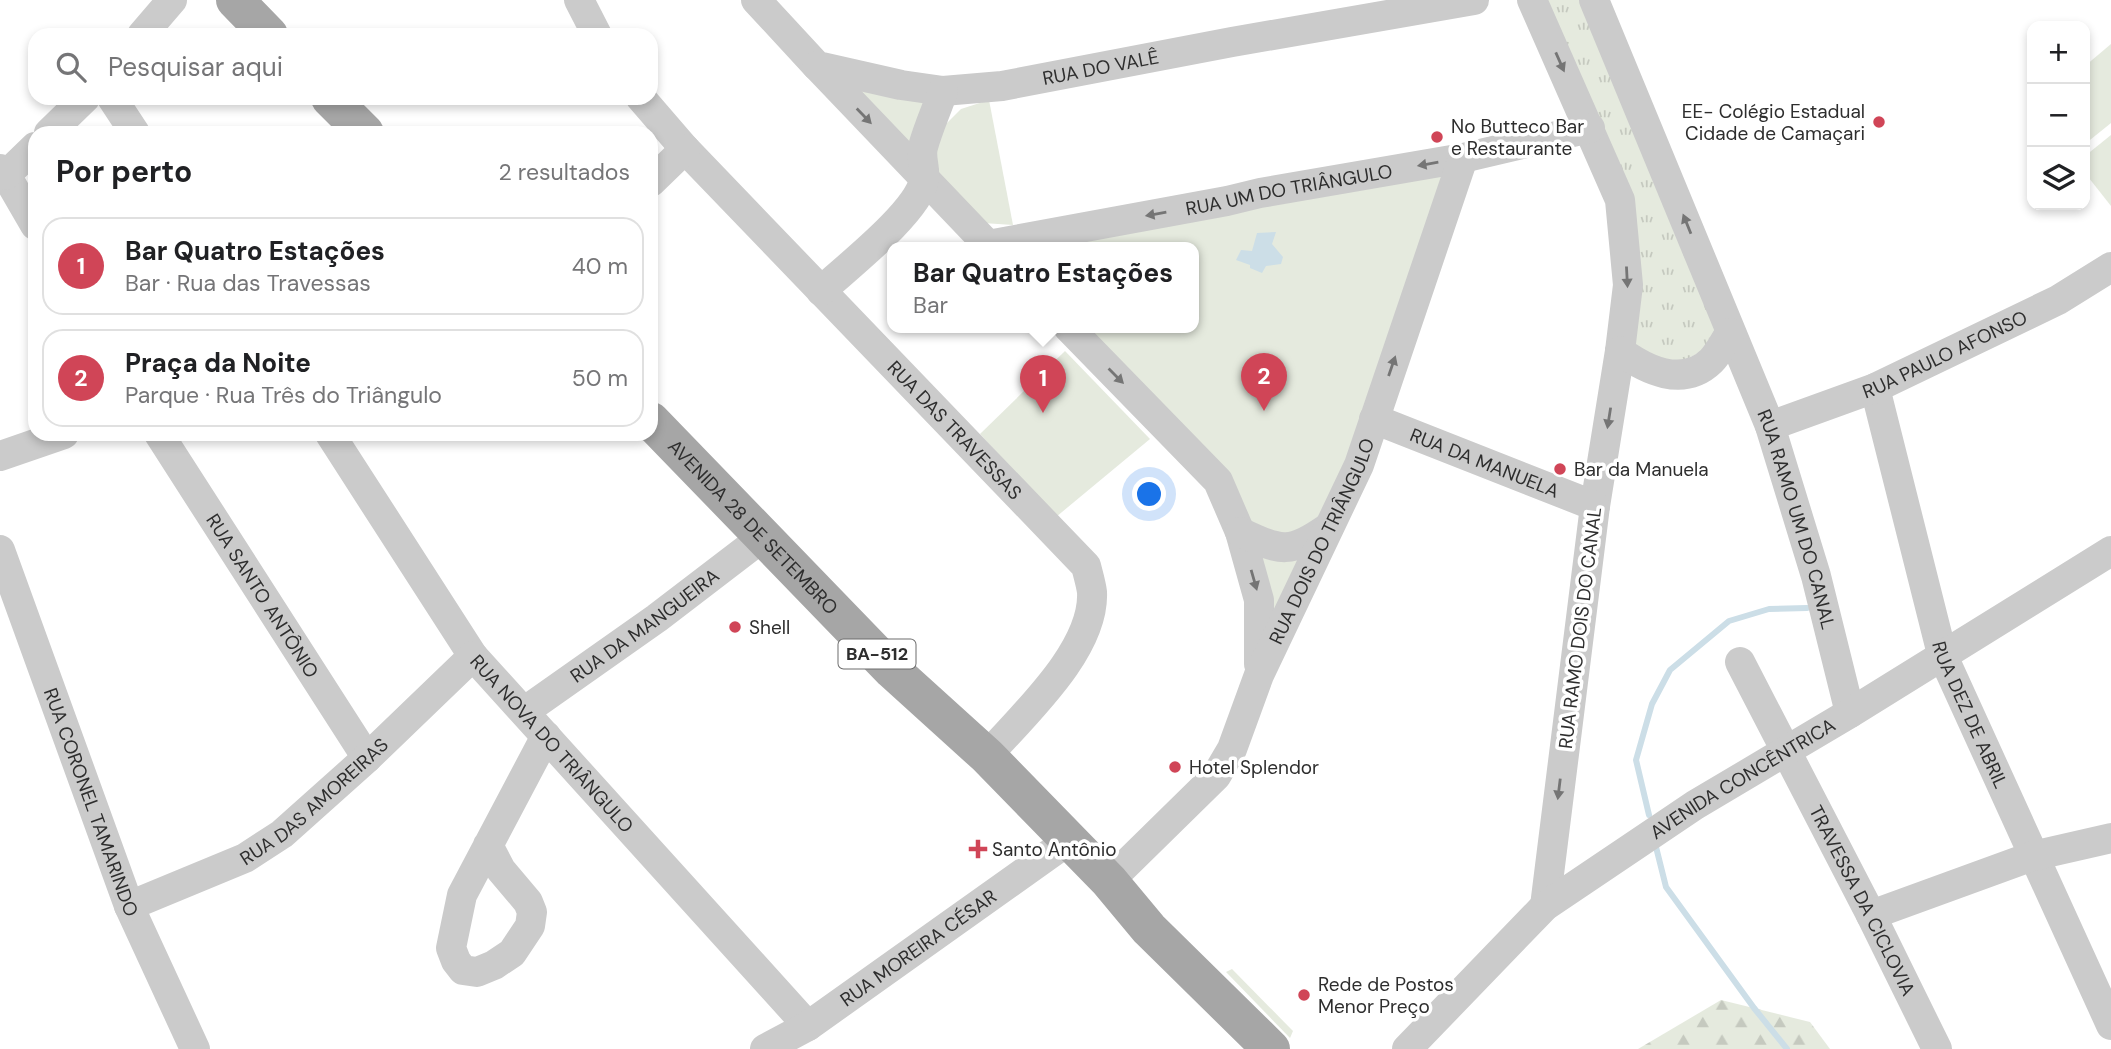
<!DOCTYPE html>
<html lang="pt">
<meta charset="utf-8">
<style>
:root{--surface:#fff;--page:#f6f6f6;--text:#202124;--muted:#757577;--line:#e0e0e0;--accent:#d04557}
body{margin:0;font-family:"DM Sans",sans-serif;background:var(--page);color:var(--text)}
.controls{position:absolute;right:21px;top:21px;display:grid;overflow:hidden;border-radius:14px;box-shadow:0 4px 10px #0003}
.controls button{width:63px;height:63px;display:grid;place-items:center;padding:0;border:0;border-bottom:2px solid var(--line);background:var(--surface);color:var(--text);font:35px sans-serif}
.you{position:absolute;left:1150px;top:495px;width:24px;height:24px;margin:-18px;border:5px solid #fff;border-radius:50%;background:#1a73e8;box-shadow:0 0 0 10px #1a73e833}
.badge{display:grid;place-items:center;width:46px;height:46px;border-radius:50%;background:var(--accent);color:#fff;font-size:23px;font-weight:700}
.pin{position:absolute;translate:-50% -58px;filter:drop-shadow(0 2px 4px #0008)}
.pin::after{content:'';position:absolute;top:37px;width:24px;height:21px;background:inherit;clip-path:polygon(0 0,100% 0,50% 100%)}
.popup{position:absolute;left:887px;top:242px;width:312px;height:91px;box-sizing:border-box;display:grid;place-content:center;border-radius:14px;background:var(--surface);filter:drop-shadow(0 2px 5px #0005);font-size:23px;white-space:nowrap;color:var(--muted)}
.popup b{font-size:26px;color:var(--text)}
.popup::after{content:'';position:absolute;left:50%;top:100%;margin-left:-14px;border:14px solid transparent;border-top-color:var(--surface)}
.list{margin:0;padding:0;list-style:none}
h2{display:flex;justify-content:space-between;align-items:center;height:91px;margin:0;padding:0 28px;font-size:30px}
h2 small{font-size:23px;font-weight:400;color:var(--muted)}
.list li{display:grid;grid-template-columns:46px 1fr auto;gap:21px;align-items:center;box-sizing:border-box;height:98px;margin:0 14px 14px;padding:0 14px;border:2px solid var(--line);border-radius:21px}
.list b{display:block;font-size:26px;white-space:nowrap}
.list p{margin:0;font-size:23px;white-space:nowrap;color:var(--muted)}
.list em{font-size:23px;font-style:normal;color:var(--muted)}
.icon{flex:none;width:38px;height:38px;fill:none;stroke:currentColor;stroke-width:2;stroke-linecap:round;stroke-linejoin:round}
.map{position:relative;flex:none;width:2111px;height:1049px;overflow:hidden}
.search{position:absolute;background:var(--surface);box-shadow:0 4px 10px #0003;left:28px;top:28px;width:630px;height:77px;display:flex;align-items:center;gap:18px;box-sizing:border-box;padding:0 24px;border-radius:21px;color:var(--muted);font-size:26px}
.panel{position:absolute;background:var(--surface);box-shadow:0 4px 10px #0003;left:28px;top:126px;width:630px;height:315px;border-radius:21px}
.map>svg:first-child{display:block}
</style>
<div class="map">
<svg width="2111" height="1049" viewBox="0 0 2111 1049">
<defs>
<pattern id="grass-tufts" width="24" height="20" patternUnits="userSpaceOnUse" patternTransform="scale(1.75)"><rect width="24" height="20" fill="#e5eade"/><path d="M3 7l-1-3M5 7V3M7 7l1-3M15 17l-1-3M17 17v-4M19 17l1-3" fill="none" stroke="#c5c9bf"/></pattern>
<pattern id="forest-firs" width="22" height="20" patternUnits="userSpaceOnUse" patternTransform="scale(1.75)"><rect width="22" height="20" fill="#e5eade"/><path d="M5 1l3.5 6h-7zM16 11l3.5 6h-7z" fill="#c5c9bf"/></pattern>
</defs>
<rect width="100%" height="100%" fill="#fff"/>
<!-- grass -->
<polygon fill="url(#grass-tufts)" points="1532,0 1580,0 1716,328 1707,348 1680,363 1653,359 1630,342 1621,204"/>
<!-- forest -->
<polygon fill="url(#forest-firs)" points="1721,1000 1810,1022 1830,1049 1638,1049"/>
<!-- green -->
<g fill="#e5eade">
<polygon points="2111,44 2111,123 2085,144 2085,66"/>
<polygon points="838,76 937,101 914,157"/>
<polygon points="989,100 1013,225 983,223 941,180 931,158 937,133 961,109"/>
<polygon points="2111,135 2111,206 2085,173 2085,156"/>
<polygon points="1452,168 1353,459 1263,661 1219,475 1076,327 1194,327 1194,247 1020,247"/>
<polygon points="1065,351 1150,439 1056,517 980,434"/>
<polygon points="1232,969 1293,1031 1290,1038 1226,972"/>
</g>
<!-- water -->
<polygon fill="#ccdee7" points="1276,232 1272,244 1283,257 1281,264 1266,266 1262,273 1250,268 1250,265 1236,260 1241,250 1252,251 1257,233"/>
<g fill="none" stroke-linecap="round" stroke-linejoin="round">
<!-- stream -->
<g stroke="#ccdee7" stroke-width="6">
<polyline points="1649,815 1636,760 1652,704 1670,670 1729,621 1769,609 1807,608"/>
<polyline points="1656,847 1666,887 1754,1008 1787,1049"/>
</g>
<!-- minor -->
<g stroke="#cbcbcb" stroke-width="30">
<polyline points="579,0 597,35"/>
<path id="s1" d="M 756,0 L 817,66 L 901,85 L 943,91 L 1002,86 L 1232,42 L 1474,0"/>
<polyline points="1532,0 1620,200 1628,285 1620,351 1595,506 1545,906"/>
<path id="s2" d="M 1594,0 L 1770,426 L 1816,576 L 1850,713"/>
<polyline points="142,35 172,0"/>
<polyline points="817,66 990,247"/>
<polyline points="112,98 135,133"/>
<path id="s3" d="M 641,98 L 685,149 L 1086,566 C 1088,574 1091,584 1092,592 C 1095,650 1023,715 987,756"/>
<polyline points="49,133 85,98"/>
<polyline points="0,169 6,175 35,225"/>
<polyline points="6,175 35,147"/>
<polyline points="651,182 685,149"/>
<path id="s4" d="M 988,245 L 1227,201 L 1260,193 L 1463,158 L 1590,128"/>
<path d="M 821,291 C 847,267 918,212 924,180 C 926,169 920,158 923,147 C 928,128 937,109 943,91"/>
<polyline points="1068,327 1218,481 1240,532 1259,600 1259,664"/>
<path d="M 1620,351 C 1646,370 1683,388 1711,361 C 1719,353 1724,342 1730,333"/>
<path id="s5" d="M 1875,388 L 1942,654 L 2111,1025"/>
<path id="s6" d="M 1374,419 L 1595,506"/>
<path id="s7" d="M 1770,426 L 1875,388 L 2058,300 L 2111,267"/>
<path id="s8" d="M 159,434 L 367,758"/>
<path id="s9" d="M 330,434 L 473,656 L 808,1026"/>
<polyline points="0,456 64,434"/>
<path d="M 1240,532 C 1282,552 1290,554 1329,527"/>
<path id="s10" d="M 0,550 L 129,906 L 195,1049"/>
<path id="s11" d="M 1740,662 L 1871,915 L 1937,1049"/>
<path id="s12" d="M 525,711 L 657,618 L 763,537"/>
<polyline points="488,845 501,870 528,902 532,912 530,926 512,953 494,965 477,972 463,970 456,961 451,948 462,895 546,736"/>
<path id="s13" d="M 1109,881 L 1216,776 L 1232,749 L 1259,675 L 1359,465 L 1463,158"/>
<path id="s14" d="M 129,906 L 245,858 L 282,834 L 367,758 L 473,656"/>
<polyline points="1871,915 2033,856 2111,838"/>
<path id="s15" d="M 765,1049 L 808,1026 L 1068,841"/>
<path id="s16" d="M 1407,1049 L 1545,906 L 1695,805 L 1850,713 L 2111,551"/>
</g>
<!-- major -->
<g stroke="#a6a6a6" stroke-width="38">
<polyline points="235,0 269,35"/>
<polyline points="330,98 365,133"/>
<path id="s17" d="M 651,421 L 892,670 L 987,756 L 1109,881 L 1149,929 L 1271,1049"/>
</g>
</g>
<!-- one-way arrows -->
<defs><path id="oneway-solid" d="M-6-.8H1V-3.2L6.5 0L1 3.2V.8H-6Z" transform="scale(1.75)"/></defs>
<g fill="#757575">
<use href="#oneway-solid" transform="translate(1560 62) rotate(66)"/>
<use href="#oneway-solid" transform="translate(864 116) rotate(46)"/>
<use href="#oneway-solid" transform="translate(1428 164) rotate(170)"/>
<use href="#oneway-solid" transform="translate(1156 214) rotate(170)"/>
<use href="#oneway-solid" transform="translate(1687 224) rotate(-112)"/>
<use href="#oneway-solid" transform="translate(1627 277) rotate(87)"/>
<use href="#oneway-solid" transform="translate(1392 366) rotate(-71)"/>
<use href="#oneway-solid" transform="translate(1116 376) rotate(45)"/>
<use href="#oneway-solid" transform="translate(1609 418) rotate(99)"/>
<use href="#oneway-solid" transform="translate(1254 580) rotate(74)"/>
<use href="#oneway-solid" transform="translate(1559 789) rotate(97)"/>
</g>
<!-- markers -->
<g fill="#d04557" stroke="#fff" stroke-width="2.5">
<circle cx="1879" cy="122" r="7"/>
<circle cx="1437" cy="137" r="7"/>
<circle cx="1560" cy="469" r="7"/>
<circle cx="735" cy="627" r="7"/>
<circle cx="1175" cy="767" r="7"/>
<path d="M974.5 838.5h7v7h7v7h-7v7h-7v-7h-7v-7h7z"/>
<circle cx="1304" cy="995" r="7"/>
</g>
<g text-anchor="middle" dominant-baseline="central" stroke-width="7" stroke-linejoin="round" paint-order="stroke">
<!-- shield labels -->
<rect fill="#fff" stroke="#6d6d6d" stroke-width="2" x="838.5" y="639.5" width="77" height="29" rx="5"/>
<g font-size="18" font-weight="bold" fill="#2e2e2e">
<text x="877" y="654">BA-512</text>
</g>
<!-- street labels -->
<g font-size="19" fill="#2e2e2e" stroke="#fff">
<text stroke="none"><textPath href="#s1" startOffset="378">RUA DO VALÊ</textPath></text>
<text stroke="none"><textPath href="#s4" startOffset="306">RUA UM DO TRIÂNGULO</textPath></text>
<text stroke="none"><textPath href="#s7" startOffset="189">RUA PAULO AFONSO</textPath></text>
<text stroke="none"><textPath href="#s3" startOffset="457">RUA DAS TRAVESSAS</textPath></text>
<text stroke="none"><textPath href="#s6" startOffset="119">RUA DA MANUELA</textPath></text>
<text stroke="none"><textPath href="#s2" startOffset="558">RUA RAMO UM DO CANAL</textPath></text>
<text stroke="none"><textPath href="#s17" startOffset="147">AVENIDA 28 DE SETEMBRO</textPath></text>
<text stroke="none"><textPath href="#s13" startOffset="408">RUA DOIS DO TRIÂNGULO</textPath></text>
<text stroke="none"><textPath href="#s8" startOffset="192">RUA SANTO ANTÔNIO</textPath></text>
<text stroke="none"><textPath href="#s12" startOffset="147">RUA DA MANGUEIRA</textPath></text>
<text transform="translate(1580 628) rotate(-83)">RUA RAMO DOIS DO CANAL</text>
<text stroke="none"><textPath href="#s5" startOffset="341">RUA DEZ DE ABRIL</textPath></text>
<text stroke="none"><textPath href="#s9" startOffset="382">RUA NOVA DO TRIÂNGULO</textPath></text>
<text stroke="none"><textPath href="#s16" startOffset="434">AVENIDA CONCÊNTRICA</textPath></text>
<text stroke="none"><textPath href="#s14" startOffset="215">RUA DAS AMOREIRAS</textPath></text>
<text stroke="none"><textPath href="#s10" startOffset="268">RUA CORONEL TAMARINDO</textPath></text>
<text stroke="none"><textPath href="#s11" startOffset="268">TRAVESSA DA CICLOVIA</textPath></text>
<text stroke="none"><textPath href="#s15" startOffset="184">RUA MOREIRA CÉSAR</textPath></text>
</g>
<!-- poi labels -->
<g font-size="19" fill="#2e2e2e" stroke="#fff" text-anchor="start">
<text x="1865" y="111" text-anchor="end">EE- Colégio Estadual<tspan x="1865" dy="22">Cidade de Camaçari</tspan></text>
<text x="1451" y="126">No Butteco Bar<tspan x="1451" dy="22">e Restaurante</tspan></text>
<text x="1574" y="469">Bar da Manuela</text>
<text x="749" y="627">Shell</text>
<text x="1189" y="767">Hotel Splendor</text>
<text x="992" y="849">Santo Antônio</text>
<text x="1318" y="984">Rede de Postos<tspan x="1318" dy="22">Menor Preço</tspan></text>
</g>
</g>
</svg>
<div class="controls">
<button>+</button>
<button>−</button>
<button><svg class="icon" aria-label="layers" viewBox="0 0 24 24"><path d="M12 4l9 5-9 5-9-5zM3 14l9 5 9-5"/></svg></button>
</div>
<div class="you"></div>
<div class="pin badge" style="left:1043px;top:413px">1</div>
<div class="popup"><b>Bar Quatro Estações</b>Bar</div>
<div class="pin badge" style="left:1264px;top:411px">2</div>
<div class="search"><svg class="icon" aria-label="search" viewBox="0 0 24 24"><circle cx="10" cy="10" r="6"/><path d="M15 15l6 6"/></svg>Pesquisar aqui</div>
<section class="panel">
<h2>Por perto<small>2 resultados</small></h2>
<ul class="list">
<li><span class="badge">1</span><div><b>Bar Quatro Estações</b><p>Bar · Rua das Travessas</p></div><em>40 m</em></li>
<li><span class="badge">2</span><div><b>Praça da Noite</b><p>Parque · Rua Três do Triângulo</p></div><em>50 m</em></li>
</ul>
</section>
</div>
